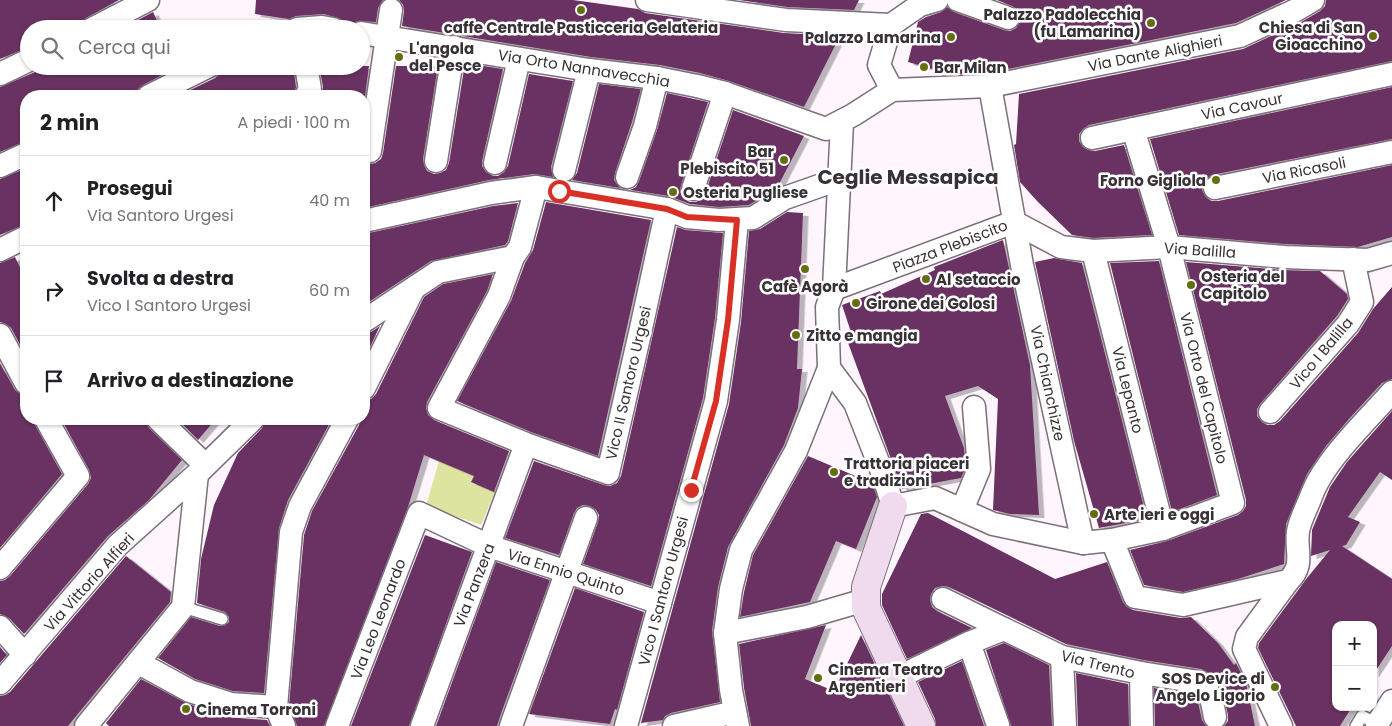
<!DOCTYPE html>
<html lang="it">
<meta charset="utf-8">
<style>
:root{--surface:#fff;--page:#f6f6f6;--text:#202124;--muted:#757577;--line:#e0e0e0}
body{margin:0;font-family:Poppins,sans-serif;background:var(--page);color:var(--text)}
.controls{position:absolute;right:15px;bottom:15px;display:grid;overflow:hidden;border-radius:10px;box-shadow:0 1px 4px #0004}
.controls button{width:45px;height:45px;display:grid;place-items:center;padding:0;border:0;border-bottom:1px solid var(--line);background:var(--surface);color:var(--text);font:25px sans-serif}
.stop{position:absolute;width:15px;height:15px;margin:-11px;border:4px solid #d93025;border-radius:50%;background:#fff}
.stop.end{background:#d93025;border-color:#fff;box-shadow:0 1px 5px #0008}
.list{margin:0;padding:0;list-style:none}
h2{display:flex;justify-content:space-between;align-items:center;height:65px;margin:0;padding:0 20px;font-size:21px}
h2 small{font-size:16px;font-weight:400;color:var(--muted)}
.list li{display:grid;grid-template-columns:32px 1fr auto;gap:15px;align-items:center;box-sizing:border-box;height:90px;padding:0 20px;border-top:1px solid var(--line)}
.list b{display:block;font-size:19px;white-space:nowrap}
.list p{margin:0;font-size:16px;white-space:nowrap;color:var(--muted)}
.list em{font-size:16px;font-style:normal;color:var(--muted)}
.icon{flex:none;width:28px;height:28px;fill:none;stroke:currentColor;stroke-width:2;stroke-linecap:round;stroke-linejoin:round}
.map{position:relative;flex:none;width:1392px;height:726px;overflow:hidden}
.search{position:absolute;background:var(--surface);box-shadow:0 1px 4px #0004;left:20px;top:20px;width:350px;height:55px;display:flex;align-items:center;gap:12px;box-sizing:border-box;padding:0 18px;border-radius:28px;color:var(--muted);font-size:19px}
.panel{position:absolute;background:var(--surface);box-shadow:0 1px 4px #0004;left:20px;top:90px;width:350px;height:335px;border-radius:20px}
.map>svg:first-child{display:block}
</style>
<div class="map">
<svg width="1392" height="726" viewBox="0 0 1392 726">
<defs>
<filter id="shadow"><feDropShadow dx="5.5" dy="3" stdDeviation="0" flood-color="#0004"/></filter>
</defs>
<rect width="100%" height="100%" fill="#fff6fd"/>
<!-- green -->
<polygon fill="#dce49f" points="439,461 474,476 472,482 495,492 481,525 426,506"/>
<!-- building -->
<g fill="#693262" filter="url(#shadow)">
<polygon points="0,0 119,0 86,18 81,22 79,29 29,29 29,47 0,59"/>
<polygon points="256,0 383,0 378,8 376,22 357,21 349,28 346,27 341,19 324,14 296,16 289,19 255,14"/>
<polygon points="399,0 573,0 638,9 645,13 784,33 840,36 804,107 729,81 700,73 660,65 591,57 402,26 404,11 403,5"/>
<polygon points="739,0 859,0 854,10 787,7"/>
<polygon points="997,0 1286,0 1236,23 988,73 950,74 908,62 918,22 926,17 941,12 947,7 954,12 1004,30 1010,31 1016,28 1020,22 1021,16 1018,10 1012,6"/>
<polygon points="1326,0 1392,0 1392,61 1089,125 1083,129 1079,134 1079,141 1083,147 1088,150 1095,151 1124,145 1152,235 1093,238 1072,235 1037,201 1020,182 1014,145 1016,144 1019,94 1243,49 1303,21 1320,11 1325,6"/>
<polygon points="153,12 161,29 121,29"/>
<polygon points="465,63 503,69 482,161 482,166 486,172 493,176 498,176 504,172 508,166 529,74 573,81 551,167 553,177 534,174 489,180 364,208 364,162 369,164 375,163 381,159 383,153 396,66 438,66 423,159 424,165 427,171 434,174 440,173 446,170 449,163"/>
<polygon points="40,66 179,66 143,85 138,89 136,96 26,96 26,141 0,152 0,87 35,72"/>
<polygon points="222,66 293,66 296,87 294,93 286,96 178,96 215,78 220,73"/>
<polygon points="319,66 369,66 364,104 364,96 321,96 323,87"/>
<polygon points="599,84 641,89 632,122 615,173 614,180 620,188 572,180 577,173"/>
<polygon points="1392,87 1392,139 1212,175 1206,179 1203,183 1202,190 1206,197 1211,201 1218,201 1392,165 1392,237 1358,247 1285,244 1179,235 1150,139"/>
<polygon points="667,93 708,102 681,185 680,192 684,198 689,202 696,202 701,199 705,194 733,110 804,136 777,188 749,205 719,207 690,204 669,196 630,190 636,187 639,181 657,130"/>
<polygon points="26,168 26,224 0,235 0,179"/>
<polygon points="546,202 651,220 598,456 531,432 457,401 511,301 525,263 533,250"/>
<polygon points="518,203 508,241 505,245 431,261 364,305 364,234 493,206"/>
<polygon points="787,212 803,213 797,369 802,369 798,408 784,445 728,547 718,587 712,631 720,702 671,713 665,716 663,720 641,723 729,404 741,322 749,231 760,229"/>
<polygon points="677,227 686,230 723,233 715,318 703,398 651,586 583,564 598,522 599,515 596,510 590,506 583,505 577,508 574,513 559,555 505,538 534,461 604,485 610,486 617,483 621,476"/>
<polygon points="1003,240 1030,365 1039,515 1010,514 993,510 998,399 978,386 945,396 964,448 966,467 961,478 902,489 847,340 853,338 842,305 880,291 881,294 935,270 934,267"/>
<polygon points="15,257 26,280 26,356 11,328 6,324 0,322 0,263"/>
<polygon points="1054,258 1082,263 1147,519 1099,528 1074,441 1035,262"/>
<polygon points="1159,261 1217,495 1172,512 1110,263"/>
<polygon points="1186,262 1283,270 1320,271 1347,294 1348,299 1337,316 1260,404 1257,409 1257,416 1262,422 1267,425 1274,425 1280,421 1358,333 1373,309 1392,287 1392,379 1382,383 1349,419 1326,446 1307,474 1286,524 1284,564 1238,579 1183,592 1144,585 1130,550 1167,541 1238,515 1243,511 1246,506 1246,500"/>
<polygon points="493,274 487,291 427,402 426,408 428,415 434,420 509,451 494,492 471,482 474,476 424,455 408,507 324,726 297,726 289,705 304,535 312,511 359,425 360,419 364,419 364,401 371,399 376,394 424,297 443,284"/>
<polygon points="380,326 364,359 364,334 371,332"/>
<polygon points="0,363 15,390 20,394 26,396 26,419 33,419 35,425 62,474 0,548"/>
<polygon points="1392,411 1392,480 1380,472 1348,517 1360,522 1346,545 1342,546 1392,579 1392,646 1373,675 1373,625 1336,625 1336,707 1352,707 1340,726 1296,726 1258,648 1259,643 1307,578 1330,550 1311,556 1312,530 1330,487 1347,462"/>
<polygon points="61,419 145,419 149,428 182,460 149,500 108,536 24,634 9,618 0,614 0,581 5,580 10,576 88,484 91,478 89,470"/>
<polygon points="177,419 216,419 198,440"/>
<polygon points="266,419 332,419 288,500 279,528 264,693 233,691 195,679 158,658 191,617 220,626 224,626 229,622 229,617 225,612 197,603 201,559 214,505 238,453 262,428"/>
<polygon points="808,456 872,483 877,497 856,549 836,541 810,602 740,617 744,592 753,555"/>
<polygon points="928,513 1055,579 1107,562 1123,602 1127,607 1133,610 1181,618 1191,617 1218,643 1234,665 1236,663 1246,683 1255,726 1224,726 1228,721 1228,715 1223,694 1217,681 1207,672 1201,669 1143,660 1066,644 949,587 943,586 935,588 931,594 930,600 932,607 937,611 972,628 907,659 882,605 882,594 921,514"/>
<polygon points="425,535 472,552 409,726 351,726"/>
<polygon points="126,556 171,592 170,602 68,726 0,726 0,696 5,695 10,692"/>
<polygon points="496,562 550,580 502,711 497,726 436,726"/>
<polygon points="575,588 644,612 617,710 615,709 610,724 529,714"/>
<polygon points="826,625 805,679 834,691 861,635 904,726 751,726 744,688 739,644"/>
<polygon points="1004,643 1049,665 1052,726 1011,726 986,650"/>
<polygon points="0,647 7,655 0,663"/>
<polygon points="962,661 984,726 936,726 935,719 918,682"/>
<polygon points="1076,673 1128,684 1129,726 1078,726"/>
<polygon points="141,679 186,703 227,717 267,720 270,726 109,726 106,723"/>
<polygon points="1154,688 1193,694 1198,702 1202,720 1206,726 1155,726"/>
</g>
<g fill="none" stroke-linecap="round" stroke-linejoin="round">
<defs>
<g id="lane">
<polyline points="183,607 222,619"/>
<polyline points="1356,726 1362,716 1381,726"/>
</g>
<g id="street">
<polyline points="647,0 786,20 891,25"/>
<polyline points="958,0 1008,18"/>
<polyline points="891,25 879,65 892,90"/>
<polyline points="891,25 920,5 937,0"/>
<polyline points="92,29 148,0"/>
<polyline points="297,29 322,27 333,29"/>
<polyline points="361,33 589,70 657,78 697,86 725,93 826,129 853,115 892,90 990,86 1240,36 1296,10 1313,0"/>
<polyline points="306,66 310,89 306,96"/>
<polyline points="0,74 29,60"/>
<polyline points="990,86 1022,265 1083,543"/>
<polyline points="149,96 209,66"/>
<polyline points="1092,138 1392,74"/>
<polyline points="370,151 391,10"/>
<polyline points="436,161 454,47"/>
<polyline points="495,163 519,59"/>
<polyline points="0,166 26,154"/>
<polyline points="564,170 589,70"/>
<polyline points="627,177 645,126 657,78"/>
<polyline points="1215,188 1392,152"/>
<polyline points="693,189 725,93"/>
<polyline points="364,221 491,193 536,187"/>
<polyline points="1014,222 1061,247 1093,251 1169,247 1284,257 1368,260 1392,253"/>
<polyline points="0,250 26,237"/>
<polyline points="1093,251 1163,529"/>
<polyline points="513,257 499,296 439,408 526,444 608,473 640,333 667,209"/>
<polyline points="834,289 1014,222"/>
<polyline points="364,321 438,272 513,257 520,247 536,187 667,209 687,217 719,220 753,218 785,198 839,179"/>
<polyline points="0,335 26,383"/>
<polyline points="829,368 855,403 884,477 893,506 935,498 993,524 1083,543 1112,540 1163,529 1233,503 1169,247 1133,129"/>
<polyline points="364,388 414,288"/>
<polyline points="1270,412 1348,324 1362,302 1353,259"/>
<polyline points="158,419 205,465"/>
<polyline points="962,510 979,469 974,407"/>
<polyline points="1112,540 1135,597 1183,605 1288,581"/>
<polyline points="0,568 78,476 46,419"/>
<polyline points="943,599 1004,629"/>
<polyline points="0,627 25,655"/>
<polyline points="725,633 807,617 865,600"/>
<polyline points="969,643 998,725"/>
<polyline points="1062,657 1065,726"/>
<polyline points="139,663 190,691 231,704 276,707"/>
<path d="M 1141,673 L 1199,682 C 1212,691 1212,703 1215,717"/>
<polyline points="899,677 969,643 1004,629 1062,657 1141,673 1142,726"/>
<polyline points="0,683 118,545 197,474 253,419"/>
<polyline points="1377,724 1392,701"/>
<polyline points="86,726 183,607 197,474"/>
<polyline points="284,726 276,707 291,532 300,506 347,419"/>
<polyline points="337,726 419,513 489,546 660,603"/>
<polyline points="422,726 526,444"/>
<polyline points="511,726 586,518"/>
<polyline points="626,726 716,401 728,320 737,220"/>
<polyline points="674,726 735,712"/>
<polyline points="738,726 731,690 725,633 731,589 741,550 796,451 829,368 827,307 834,289 842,122"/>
<path d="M 1281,726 L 1244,649 L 1247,637 L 1288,581 C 1307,564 1293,546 1299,527 C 1302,516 1308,505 1312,494 C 1325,460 1367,420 1392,392"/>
</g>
<polyline id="secondary" points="893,506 866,587 866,608 921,726"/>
</defs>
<!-- lane casing -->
<use href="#lane" stroke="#7b6f79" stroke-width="14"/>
<!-- street casing -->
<use href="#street" stroke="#7b6f79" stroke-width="25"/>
<!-- secondary casing -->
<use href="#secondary" stroke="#7b6f79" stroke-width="30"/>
<!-- lane -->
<use href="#lane" stroke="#fff" stroke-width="11"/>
<!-- street -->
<use href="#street" stroke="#fff" stroke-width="22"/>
<!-- secondary -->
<use href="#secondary" stroke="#f0daed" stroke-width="28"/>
</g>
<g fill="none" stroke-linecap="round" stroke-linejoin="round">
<!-- route -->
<polyline stroke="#d93025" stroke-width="6" points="559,191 667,209 687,217 737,220 728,320 716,401 691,490"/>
</g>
<!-- markers -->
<g fill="#666c10" stroke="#fff" stroke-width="2">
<circle cx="581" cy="10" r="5"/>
<circle cx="1151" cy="23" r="5"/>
<circle cx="1373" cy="36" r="5"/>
<circle cx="951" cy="37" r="5"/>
<circle cx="399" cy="57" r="5"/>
<circle cx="924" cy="67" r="5"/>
<circle cx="784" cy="160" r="5"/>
<circle cx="1216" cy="180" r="5"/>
<circle cx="673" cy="192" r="5"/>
<circle cx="805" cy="269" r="5"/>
<circle cx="926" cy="279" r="5"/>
<circle cx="1191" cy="285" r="5"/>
<circle cx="856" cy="303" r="5"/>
<circle cx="796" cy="335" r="5"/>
<circle cx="834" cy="472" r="5"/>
<circle cx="1094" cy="514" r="5"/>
<circle cx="818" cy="678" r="5"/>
<circle cx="1275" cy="687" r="5"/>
<circle cx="186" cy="709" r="5"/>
</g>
<g text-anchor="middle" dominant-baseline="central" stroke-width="5" stroke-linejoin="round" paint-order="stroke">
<!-- poi labels -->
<g font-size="15" font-weight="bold" fill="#383237" stroke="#fff" text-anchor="start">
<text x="1141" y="14" text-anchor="end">Palazzo Padolecchia<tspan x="1141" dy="17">(fu Lamarina)</tspan></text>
<text x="581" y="27" text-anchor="middle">caffe Centrale Pasticceria Gelateria</text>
<text x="1363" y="27" text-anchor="end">Chiesa di San<tspan x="1363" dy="17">Gioacchino</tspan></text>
<text x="941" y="37" text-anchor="end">Palazzo Lamarina</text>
<text x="409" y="48">L'angola<tspan x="409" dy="17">del Pesce</tspan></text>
<text x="934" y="67">Bar Milan</text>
<text x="774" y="151" text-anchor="end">Bar<tspan x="774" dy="17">Plebiscito 51</tspan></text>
<text x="1206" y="180" text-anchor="end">Forno Gigliola</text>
<text x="683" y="192">Osteria Pugliese</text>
<text x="1201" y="276">Osteria del<tspan x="1201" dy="17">Capitolo</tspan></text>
<text x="936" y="279">Al setaccio</text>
<text x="805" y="286" text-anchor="middle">Cafè Agorà</text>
<text x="866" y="303">Girone dei Golosi</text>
<text x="806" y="335">Zitto e mangia</text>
<text x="844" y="463">Trattoria piaceri<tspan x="844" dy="17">e tradizioni</tspan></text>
<text x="1104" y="514">Arte ieri e oggi</text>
<text x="828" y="669">Cinema Teatro<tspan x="828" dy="17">Argentieri</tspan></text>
<text x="1265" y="678" text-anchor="end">SOS Device di<tspan x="1265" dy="17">Angelo Ligorio</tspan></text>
<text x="196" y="709">Cinema Torroni</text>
</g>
<!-- street labels -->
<g font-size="15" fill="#383237" stroke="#fff">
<text transform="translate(1155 53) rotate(-11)">Via Dante Alighieri</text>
<text transform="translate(584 68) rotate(9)">Via Orto Nannavecchia</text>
<text transform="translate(1242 106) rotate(-12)">Via Cavour</text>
<text transform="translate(1304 170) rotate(-11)">Via Ricasoli</text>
<text transform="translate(950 246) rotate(-21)">Piazza Plebiscito</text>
<text transform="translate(1200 250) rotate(4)">Via Balilla</text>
<text transform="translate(1321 353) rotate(-50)">Vico I Balilla</text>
<text transform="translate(628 383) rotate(-77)">Vico II Santoro Urgesi</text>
<text transform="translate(1048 383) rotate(78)">Via Chianchizze</text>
<text transform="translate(1204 388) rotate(76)">Via Orto del Capitolo</text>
<text transform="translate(1128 390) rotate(76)">Via Lepanto</text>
<text transform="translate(566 572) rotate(18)">Via Ennio Quinto</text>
<text transform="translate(89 582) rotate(-48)">Via Vittorio Alfieri</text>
<text transform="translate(474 585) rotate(-69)">Via Panzera</text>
<text transform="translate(663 591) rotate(-75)">Vico I Santoro Urgesi</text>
<text transform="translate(378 619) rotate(-69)">Via Leo Leonardo</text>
<text transform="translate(1098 664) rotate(14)">Via Trento</text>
</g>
<!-- district labels -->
<g font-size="20" font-weight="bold" fill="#383237" stroke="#fff">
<text x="908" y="177">Ceglie Messapica</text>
</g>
</g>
</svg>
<div class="controls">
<button>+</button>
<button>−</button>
</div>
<div class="stop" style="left:559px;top:191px"></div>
<div class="stop end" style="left:691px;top:490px"></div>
<div class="search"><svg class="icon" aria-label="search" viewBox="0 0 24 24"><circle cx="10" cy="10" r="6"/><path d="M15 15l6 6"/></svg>Cerca qui</div>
<section class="panel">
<h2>2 min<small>A piedi · 100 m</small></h2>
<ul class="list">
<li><svg class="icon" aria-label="ahead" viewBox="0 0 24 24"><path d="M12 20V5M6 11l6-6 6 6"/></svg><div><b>Prosegui</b><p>Via Santoro Urgesi</p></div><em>40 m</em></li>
<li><svg class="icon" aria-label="right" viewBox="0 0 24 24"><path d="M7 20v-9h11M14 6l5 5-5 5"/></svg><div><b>Svolta a destra</b><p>Vico I Santoro Urgesi</p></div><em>60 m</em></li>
<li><svg class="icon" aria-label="arrive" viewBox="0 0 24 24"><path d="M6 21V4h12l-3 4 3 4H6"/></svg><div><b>Arrivo a destinazione</b></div></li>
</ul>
</section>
</div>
